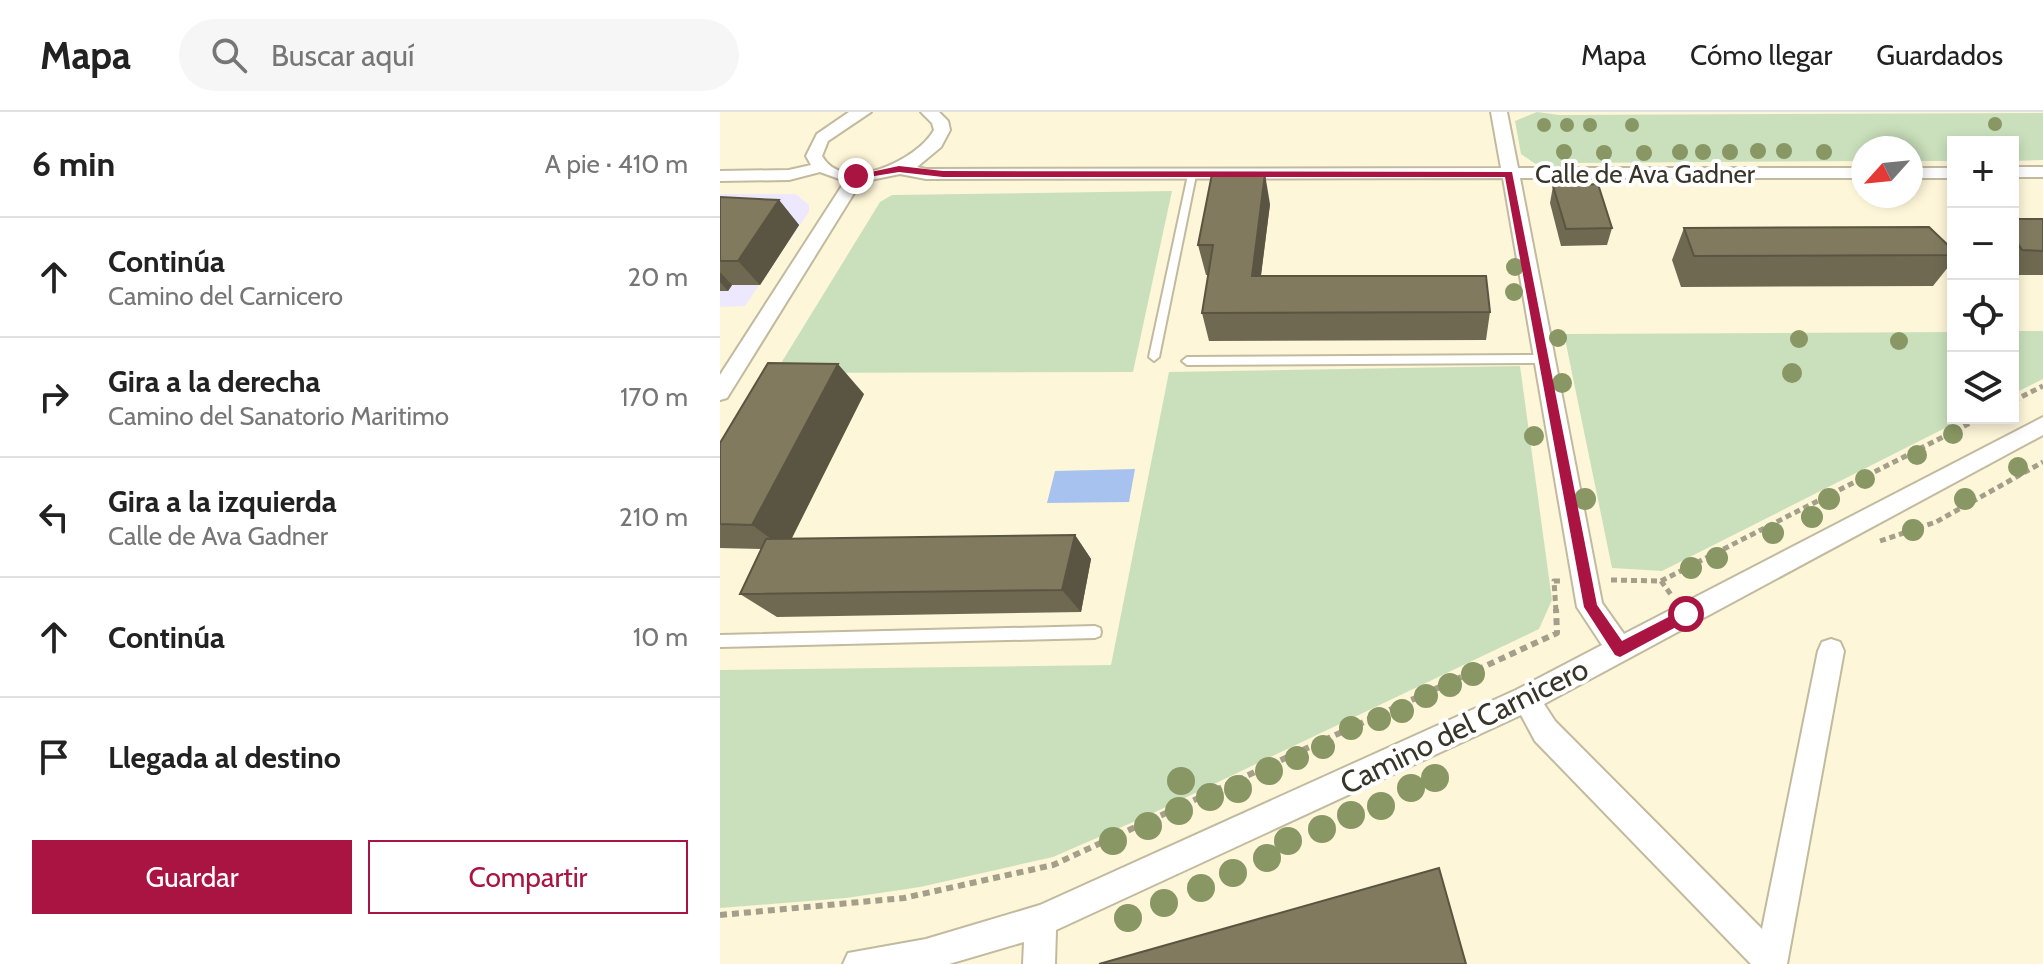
<!DOCTYPE html>
<html lang="es">
<meta charset="utf-8">
<style>
:root{--surface:#fff;--page:#f6f6f6;--text:#222;--muted:#767676;--line:#e0e0e0;--accent:#a91443}
body{margin:0;font-family:Cabin,sans-serif;background:var(--page);color:var(--text)}
.controls{position:absolute;right:24px;top:24px;display:grid;overflow:hidden;border-radius:0px;box-shadow:0 4px 12px #0003}
.controls button{width:72px;height:72px;display:grid;place-items:center;padding:0;border:0;border-bottom:2px solid var(--line);background:var(--surface);color:var(--text);font:40px sans-serif}
.compass{position:absolute;left:1131px;top:24px;width:72px;height:72px;border-radius:50%;background:var(--surface);box-shadow:0 4px 12px #0003;rotate:243deg}
.stop{position:absolute;width:24px;height:24px;margin:-18px;border:6px solid #a91443;border-radius:50%;background:#fff}
.stop.end{background:#a91443;border-color:#fff;box-shadow:0 2px 8px #0008}
.list{margin:0;padding:0;list-style:none}
h2{display:flex;justify-content:space-between;align-items:center;height:104px;margin:0;padding:0 32px;font-size:34px}
h2 small{font-size:26px;font-weight:400;color:var(--muted)}
.list li{display:grid;grid-template-columns:52px 1fr auto;gap:24px;align-items:center;box-sizing:border-box;height:120px;padding:0 32px;border-top:2px solid var(--line)}
.list b{display:block;font-size:30px;white-space:nowrap}
.list p{margin:0;font-size:26px;white-space:nowrap;color:var(--muted)}
.list em{font-size:26px;font-style:normal;color:var(--muted)}
.actions{display:flex;gap:16px;padding:24px 32px}
.actions a{flex:1;padding:18px 0;border:2px solid var(--accent);border-radius:0px;text-align:center;font-size:28px;color:var(--accent)}
.actions .main{background:var(--accent);color:#fff}
.icon{flex:none;width:44px;height:44px;fill:none;stroke:currentColor;stroke-width:2;stroke-linecap:round;stroke-linejoin:round}
.map{position:relative;flex:none;width:1323px;height:852px;overflow:hidden}
header{display:flex;align-items:center;gap:48px;box-sizing:border-box;height:112px;padding:0 40px;background:var(--surface);border-bottom:2px solid var(--line)}
header strong{font-size:38px}
nav{display:flex;gap:44px;margin-inline-start:auto;font-size:28px}
.search{width:560px;height:72px;background:var(--page);display:flex;align-items:center;gap:20px;box-sizing:border-box;padding:0 28px;border-radius:44px;color:var(--muted);font-size:30px}
main{display:flex}
aside{flex:1;background:var(--surface)}
.map>svg:first-child{display:block}
</style>
<header>
<strong>Mapa</strong>
<div class="search"><svg class="icon" aria-label="search" viewBox="0 0 24 24"><circle cx="10" cy="10" r="6"/><path d="M15 15l6 6"/></svg>Buscar aquí</div>
<nav><a>Mapa</a><a>Cómo llegar</a><a>Guardados</a></nav>
</header>
<main>
<aside>
<h2>6 min<small>A pie · 410 m</small></h2>
<ul class="list">
<li><svg class="icon" aria-label="ahead" viewBox="0 0 24 24"><path d="M12 20V5M6 11l6-6 6 6"/></svg><div><b>Continúa</b><p>Camino del Carnicero</p></div><em>20 m</em></li>
<li><svg class="icon" aria-label="right" viewBox="0 0 24 24"><path d="M7 20v-9h11M14 6l5 5-5 5"/></svg><div><b>Gira a la derecha</b><p>Camino del Sanatorio Maritimo</p></div><em>170 m</em></li>
<li><svg class="icon" aria-label="left" viewBox="0 0 24 24"><path d="M17 20v-9H6M10 6l-5 5 5 5"/></svg><div><b>Gira a la izquierda</b><p>Calle de Ava Gadner</p></div><em>210 m</em></li>
<li><svg class="icon" aria-label="ahead" viewBox="0 0 24 24"><path d="M12 20V5M6 11l6-6 6 6"/></svg><div><b>Continúa</b></div><em>10 m</em></li>
<li><svg class="icon" aria-label="arrive" viewBox="0 0 24 24"><path d="M6 21V4h12l-3 4 3 4H6"/></svg><div><b>Llegada al destino</b></div></li>
</ul>
<div class="actions"><a class="main">Guardar</a><a>Compartir</a></div>
</aside>
<div class="map">
<svg width="1323" height="852" viewBox="0 0 1323 852">
<rect width="100%" height="100%" fill="#fef6d9"/>
<!-- education -->
<polygon fill="#eee8fe" points="0,82 76,82 89,93 89,100 25,194 0,195"/>
<!-- green -->
<g fill="#cae0bc">
<polygon points="817,0 839,3 1323,1 1323,48 1293,49 1293,30 1233,30 1233,49 1191,49 1191,36 1143,36 1143,49 852,51 851,56 817,53 801,42 795,9"/>
<polygon points="452,79 413,260 55,261 160,90 172,83"/>
<polygon points="1293,219 1323,219 1323,267 1293,282"/>
<polygon points="1233,220 1233,306 1245,306 942,459 892,456 844,222"/>
<polygon points="800,254 832,488 819,517 427,704 333,745 200,775 126,786 0,796 0,558 391,553 449,260"/>
</g>
<!-- water -->
<polygon fill="#a8c2f0" points="415,357 409,390 327,391 335,359"/>
<g fill="none" stroke-linecap="round" stroke-linejoin="round">
<defs>
<g id="service">
<polygon points="472,60 476,63 439,245 434,249 429,245 468,63"/>
<polygon points="824,243 829,247 824,251 467,253 462,249 467,245"/>
<polygon points="375,514 380,516 381,520 380,524 375,526 0,535 0,523"/>
</g>
<g id="minor">
<path d="M 129,0 L 151,0 L 108,29 L 102,44 C 124,83 198,48 214,18 L 212,11 L 201,0 L 219,0 L 228,9 L 230,18 L 221,35 L 197,55 L 206,57 L 781,56 L 771,0 L 787,0 L 798,56 L 1143,56 L 1143,66 L 800,66 L 882,491 L 904,522 L 1323,305 L 1323,323 L 824,592 L 835,609 L 1042,817 L 1098,539 L 1102,530 L 1111,527 L 1120,530 L 1124,539 L 1067,852 L 1031,852 L 815,629 L 801,603 L 336,818 L 335,852 L 303,852 L 304,830 L 229,852 L 123,852 L 128,841 L 206,827 L 320,793 L 796,578 L 882,533 L 857,495 L 783,66 L 206,67 L 180,62 L 141,70 L 7,286 L 0,288 L 0,263 L 125,69 L 100,60 L 69,68 L 0,69 L 0,59 L 69,58 L 91,53 L 86,44 L 97,22 Z"/>
<rect x="1293" y="55" width="30" height="10"/>
<rect x="1191" y="56" width="42" height="10"/>
</g>
</defs>
<!-- service casing -->
<use href="#service" stroke="#c2ba9e" stroke-width="4"/>
<!-- minor casing -->
<use href="#minor" stroke="#c2ba9e" stroke-width="4"/>
<!-- path-far1 -->
<g stroke="#a49f8a" stroke-width="5" stroke-dasharray="6 4" stroke-linecap="butt">
<polyline points="1293,289 1323,274"/>
<polyline points="1160,429 1216,410 1323,350"/>
<polyline points="891,468 941,469 1260,306"/>
<polyline points="941,469 952,484"/>
<polyline points="836,499 834,469 841,469"/>
</g>
<!-- path -->
<polyline stroke="#a49f8a" stroke-width="6" stroke-dasharray="7 5" stroke-linecap="butt" points="0,803 184,786 333,753 837,521 836,497"/>
<!-- service -->
<use href="#service" fill="#fff" fill-rule="evenodd"/>
<!-- minor -->
<use href="#minor" fill="#fff" fill-rule="evenodd"/>
</g>
<!-- trees -->
<g fill="#889763">
<circle cx="1275" cy="12" r="7"/>
<circle cx="824" cy="13" r="7"/>
<circle cx="847" cy="13" r="7"/>
<circle cx="870" cy="13" r="7"/>
<circle cx="912" cy="13" r="7"/>
<circle cx="1038" cy="39" r="8"/>
<circle cx="1064" cy="39" r="8"/>
<circle cx="844" cy="40" r="8"/>
<circle cx="960" cy="40" r="8"/>
<circle cx="983" cy="40" r="8"/>
<circle cx="1010" cy="40" r="8"/>
<circle cx="1104" cy="40" r="8"/>
<circle cx="884" cy="41" r="8"/>
<circle cx="924" cy="41" r="8"/>
<circle cx="795" cy="155" r="9"/>
<circle cx="794" cy="180" r="9"/>
<circle cx="838" cy="226" r="9"/>
<circle cx="1079" cy="227" r="9"/>
<circle cx="1179" cy="229" r="9"/>
<circle cx="1072" cy="261" r="10"/>
<circle cx="842" cy="271" r="10"/>
<circle cx="1233" cy="322" r="10"/>
<circle cx="814" cy="324" r="10"/>
<circle cx="1197" cy="343" r="10"/>
<circle cx="1298" cy="355" r="10"/>
<circle cx="1145" cy="367" r="10"/>
<circle cx="865" cy="387" r="11"/>
<circle cx="1109" cy="387" r="11"/>
<circle cx="1245" cy="387" r="11"/>
<circle cx="1092" cy="405" r="11"/>
<circle cx="1193" cy="418" r="11"/>
<circle cx="1053" cy="421" r="11"/>
<circle cx="997" cy="446" r="11"/>
<circle cx="971" cy="456" r="11"/>
<circle cx="753" cy="562" r="12"/>
<circle cx="730" cy="573" r="12"/>
<circle cx="706" cy="584" r="12"/>
<circle cx="682" cy="599" r="12"/>
<circle cx="659" cy="607" r="12"/>
<circle cx="631" cy="616" r="12"/>
<circle cx="603" cy="635" r="12"/>
<circle cx="577" cy="646" r="12"/>
<circle cx="549" cy="659" r="14"/>
<circle cx="715" cy="666" r="14"/>
<circle cx="461" cy="669" r="14"/>
<circle cx="691" cy="676" r="14"/>
<circle cx="518" cy="677" r="14"/>
<circle cx="490" cy="685" r="14"/>
<circle cx="661" cy="694" r="14"/>
<circle cx="459" cy="699" r="14"/>
<circle cx="631" cy="703" r="14"/>
<circle cx="428" cy="714" r="14"/>
<circle cx="602" cy="717" r="14"/>
<circle cx="393" cy="729" r="14"/>
<circle cx="568" cy="729" r="14"/>
<circle cx="547" cy="746" r="14"/>
<circle cx="513" cy="761" r="14"/>
<circle cx="481" cy="776" r="14"/>
<circle cx="444" cy="791" r="14"/>
<circle cx="408" cy="806" r="14"/>
</g>
<!-- wall -->
<g fill="#6f6952">
<polygon points="833,74 892,116 887,133 841,134 830,91"/>
<polygon points="0,85 59,88 79,113 40,173 12,173 8,179 0,179"/>
<polygon points="550,92 541,164 770,200 766,228 489,229 482,201 488,163 486,163 478,133"/>
<rect x="1293" y="107" width="30" height="56"/>
<polygon points="964,116 1233,138 1233,149 1213,174 961,175 952,148"/>
<polygon points="144,282 71,427 355,423 371,447 361,500 57,505 20,482 41,437 0,436 0,331"/>
</g>
<!-- shaded-wall -->
<g fill="#5a5542">
<polygon points="545,62 550,92 537,193 532,164"/>
<polygon points="59,88 79,113 40,173 18,149"/>
<polygon points="0,160 12,173 8,179 0,170"/>
<polygon points="118,252 144,282 66,438 32,413"/>
<polygon points="355,423 371,447 361,500 342,478"/>
</g>
<!-- building -->
<g fill="#817a5f" stroke="#5a5542" stroke-width="2">
<polygon points="492,62 545,62 532,164 766,164 770,200 482,201 493,133 478,133"/>
<polygon points="878,72 892,116 846,117 833,74"/>
<polygon points="0,85 59,88 18,149 0,149"/>
<polygon points="1293,107 1323,107 1323,139 1302,138 1293,124"/>
<polygon points="1209,115 1233,138 1233,143 974,144 964,116"/>
<polygon points="48,251 118,252 32,413 0,412 0,331"/>
<polygon points="355,423 342,478 20,482 46,427"/>
<polygon points="719,756 746,852 379,852"/>
</g>
<!-- route -->
<polygon fill="#a91443" points="179,54 223,59 792,60 877,493 902,529 966,496 973,502 971,507 900,545 895,543 864,495 785,65 223,65 179,60 136,67 132,64"/>
<g text-anchor="middle" dominant-baseline="central" stroke-width="8" stroke-linejoin="round" paint-order="stroke">
<!-- far-street labels -->
<g font-size="26" fill="#38362a" stroke="#fff">
<text x="925" y="62">Calle de Ava Gadner</text>
</g>
<!-- street labels -->
<g font-size="30" fill="#38362a" stroke="#fff">
<text transform="translate(744 614) rotate(-26)">Camino del Carnicero</text>
</g>
</g>
</svg>
<div class="controls">
<button>+</button>
<button>−</button>
<button><svg class="icon" aria-label="locate" viewBox="0 0 24 24"><circle cx="12" cy="12" r="6"/><path d="M12 2v4M12 18v4M2 12h4M18 12h4"/></svg></button>
<button><svg class="icon" aria-label="layers" viewBox="0 0 24 24"><path d="M12 4l9 5-9 5-9-5zM3 14l9 5 9-5"/></svg></button>
</div>
<svg class="compass" viewBox="-18 -18 36 36"><path d="M0-13l5 13h-10z" fill="#e53935"/><path d="M0 13l5-13h-10z" fill="#767676"/></svg>
<div class="stop" style="left:966px;top:502px"></div>
<div class="stop end" style="left:136px;top:64px"></div>
</div>
</main>
